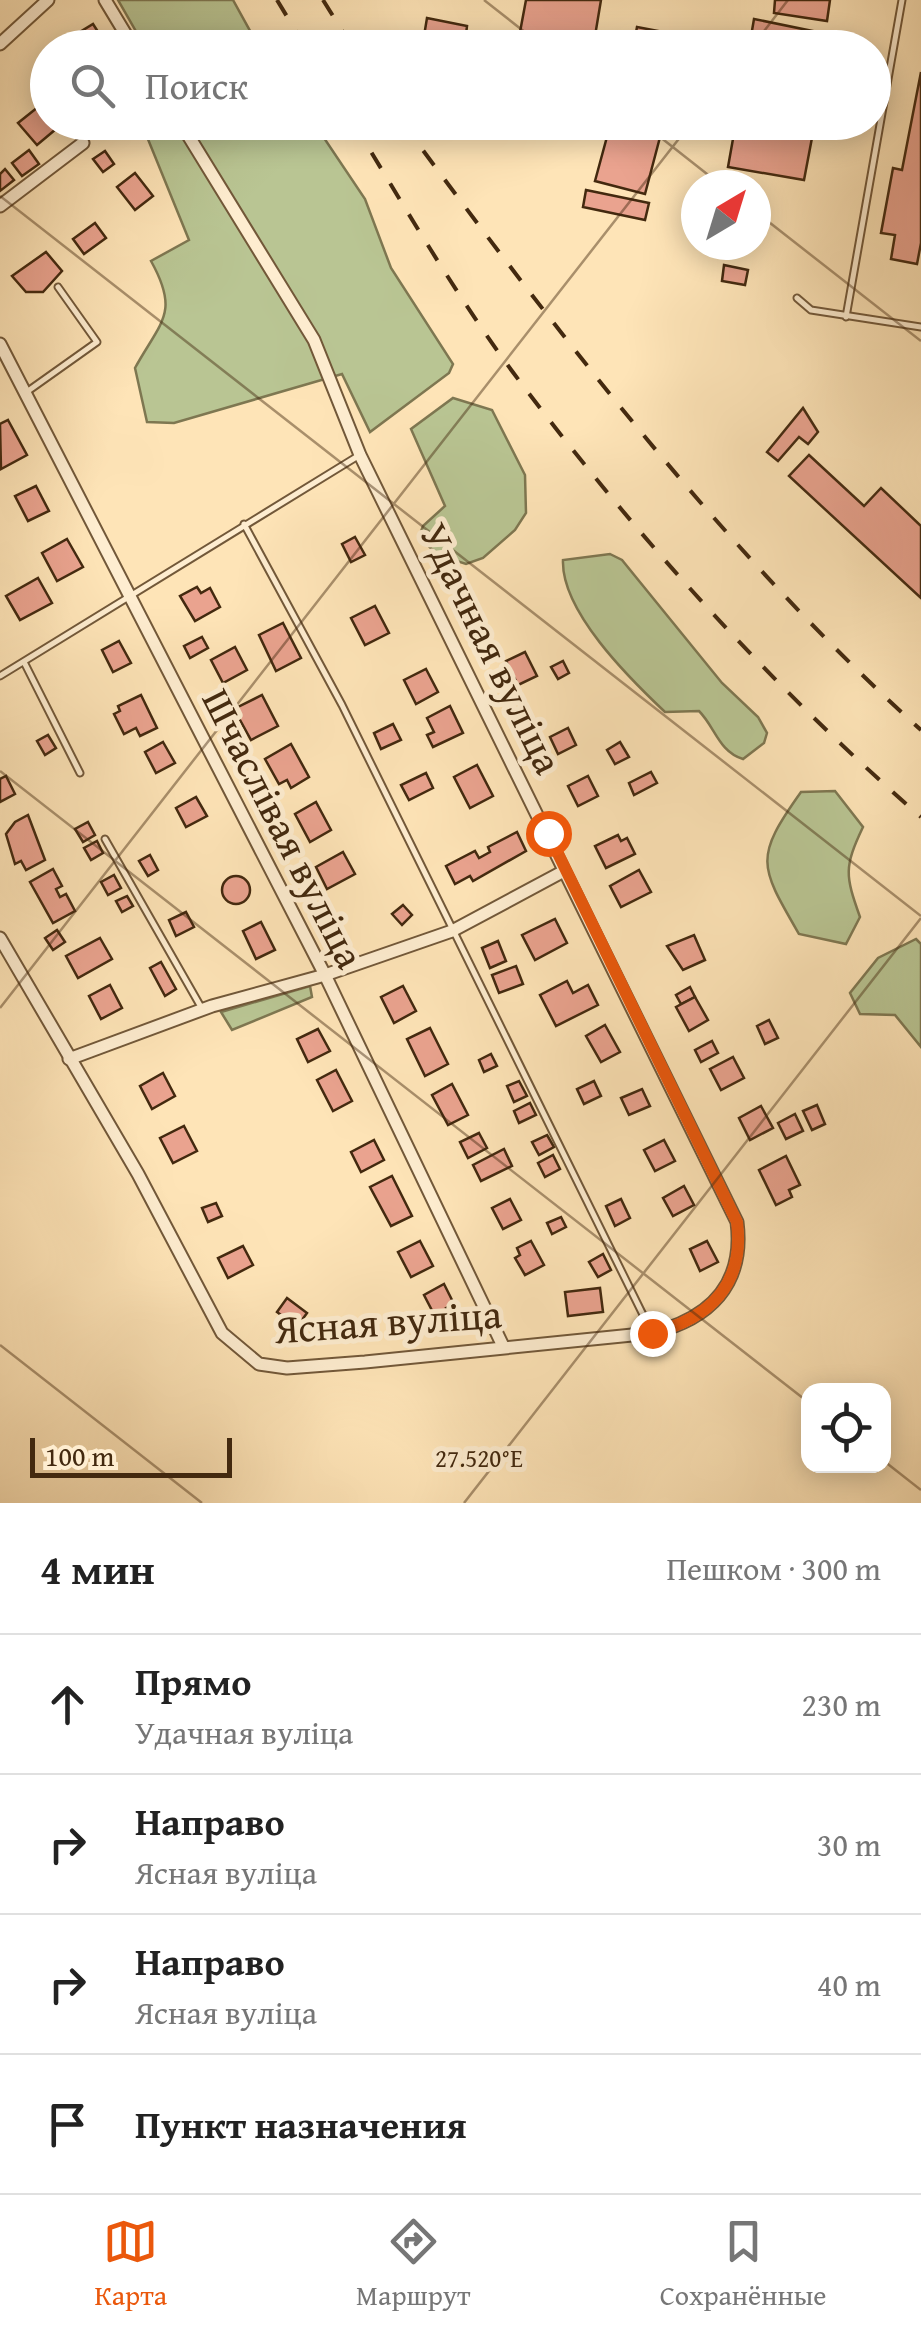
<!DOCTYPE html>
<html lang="ru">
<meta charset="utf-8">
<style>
:root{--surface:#fff;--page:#f6f6f6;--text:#222;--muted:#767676;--line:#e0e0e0;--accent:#ea580c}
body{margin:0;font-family:"Gentium Book Plus",serif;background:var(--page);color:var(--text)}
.controls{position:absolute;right:30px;bottom:30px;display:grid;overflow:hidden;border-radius:20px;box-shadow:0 5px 25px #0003}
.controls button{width:90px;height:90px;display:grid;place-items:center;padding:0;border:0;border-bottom:2px solid var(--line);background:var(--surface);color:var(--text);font:50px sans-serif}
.compass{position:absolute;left:681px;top:170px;width:90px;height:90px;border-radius:50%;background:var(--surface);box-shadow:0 5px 25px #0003;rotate:38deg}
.scale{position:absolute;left:30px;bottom:25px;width:202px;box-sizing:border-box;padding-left:10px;border:5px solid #43290f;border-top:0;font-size:28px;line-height:35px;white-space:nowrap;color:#43290f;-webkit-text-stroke:8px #feedd0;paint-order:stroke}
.stop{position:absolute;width:30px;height:30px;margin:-22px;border:8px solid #ea580c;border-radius:50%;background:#fff}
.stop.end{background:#ea580c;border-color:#fff;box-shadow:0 2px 10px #0008}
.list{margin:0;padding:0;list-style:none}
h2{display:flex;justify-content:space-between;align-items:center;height:130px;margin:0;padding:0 40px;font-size:42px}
h2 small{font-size:32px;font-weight:400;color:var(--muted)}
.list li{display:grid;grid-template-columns:65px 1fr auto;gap:30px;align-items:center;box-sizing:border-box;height:140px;padding:0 40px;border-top:2px solid var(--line)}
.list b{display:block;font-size:38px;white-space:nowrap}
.list p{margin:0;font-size:32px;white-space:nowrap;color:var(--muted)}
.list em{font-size:32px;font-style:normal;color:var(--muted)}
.icon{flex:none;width:55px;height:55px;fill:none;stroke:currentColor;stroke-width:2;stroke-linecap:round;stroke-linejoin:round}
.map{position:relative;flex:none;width:921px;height:1503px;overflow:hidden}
.search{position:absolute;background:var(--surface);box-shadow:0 5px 25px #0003;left:30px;right:30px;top:30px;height:110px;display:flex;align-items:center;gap:25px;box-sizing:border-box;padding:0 35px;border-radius:55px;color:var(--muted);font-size:38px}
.sheet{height:690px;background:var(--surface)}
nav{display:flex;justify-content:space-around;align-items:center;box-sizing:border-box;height:140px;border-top:2px solid var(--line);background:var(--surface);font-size:28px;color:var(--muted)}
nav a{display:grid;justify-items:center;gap:5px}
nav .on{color:var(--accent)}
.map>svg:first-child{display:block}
</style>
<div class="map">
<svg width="921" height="1503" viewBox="0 0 921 1503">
<rect width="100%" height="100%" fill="#fee4b7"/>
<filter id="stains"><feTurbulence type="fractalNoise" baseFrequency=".002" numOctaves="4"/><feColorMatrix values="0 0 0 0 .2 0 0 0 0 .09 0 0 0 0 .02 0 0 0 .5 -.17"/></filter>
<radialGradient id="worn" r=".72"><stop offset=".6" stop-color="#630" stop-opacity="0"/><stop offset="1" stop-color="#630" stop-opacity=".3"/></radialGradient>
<!-- green -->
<g fill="#b9c593" stroke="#7e7751" stroke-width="2.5">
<polygon points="118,0 233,0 259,47 145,47"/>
<path d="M 141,122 L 314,123 L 365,199 L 391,268 L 453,364 L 449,373 L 370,432 L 342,374 L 174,423 L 147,422 L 135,368 C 161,321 180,313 151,261 L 189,240 Z"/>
<polygon points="453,398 492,410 525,475 526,513 515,530 483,558 466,564 438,555 419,537 423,526 445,506 411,429"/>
<path d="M 610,554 L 622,560 L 722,683 L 758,717 L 767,733 L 764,743 L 743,759 C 719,752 715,727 699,711 L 665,712 C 629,678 561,611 563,560 Z"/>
<path d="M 835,791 L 863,827 C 844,867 845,875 860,917 L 846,944 L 799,934 C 759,865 754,858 801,792 Z"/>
<polygon points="916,939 921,944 921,1047 895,1015 860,1014 850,993 878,958"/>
<polygon points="310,986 312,997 232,1030 221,1012"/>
</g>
<!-- building -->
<g fill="#eaa38f" stroke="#43290f" stroke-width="2.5">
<polygon points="526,0 601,0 593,48 517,48"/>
<polygon points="775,0 830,0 827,21 774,13"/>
<polygon points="427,18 467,26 465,43 457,48 422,48"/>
<polygon points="754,19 832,35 829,48 749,48"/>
<polygon points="93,24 100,35 88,44 80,32"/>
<polygon points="637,27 721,43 720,48 633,48"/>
<polygon points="921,72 921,243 917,264 891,259 895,235 881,233 893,168 902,170"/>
<polygon points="38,107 56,129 37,145 18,123"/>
<polygon points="611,122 664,122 645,194 595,181"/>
<polygon points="736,122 815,122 804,180 728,167"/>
<polygon points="29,150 39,164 22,176 12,163"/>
<polygon points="105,151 114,164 103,172 93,159"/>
<polygon points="5,169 14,180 0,191 0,174"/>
<polygon points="135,173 153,196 135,210 117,187"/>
<polygon points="586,190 649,203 645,220 583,207"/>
<polygon points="95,223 106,238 84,254 73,239"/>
<polygon points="46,252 62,271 43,292 26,292 12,276"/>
<polygon points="724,265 748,270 745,285 722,281"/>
<polygon points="803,408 818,432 808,444 799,437 778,461 767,452"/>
<polygon points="8,420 27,455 1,469 0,424"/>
<polygon points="809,455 864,506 881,488 921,526 921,598 789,476"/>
<polygon points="36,486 49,511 28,521 15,496"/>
<polygon points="355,537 365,555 351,562 342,544"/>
<polygon points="67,539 83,567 57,581 42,553"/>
<polygon points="38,578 52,603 20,620 6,596"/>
<polygon points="197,587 201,593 210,588 220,607 195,621 180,596"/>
<polygon points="375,606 389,633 365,645 351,618"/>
<polygon points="283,623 301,658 276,671 259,635"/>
<polygon points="202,637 208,648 190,658 184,646"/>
<polygon points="119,641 131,663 113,672 102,650"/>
<polygon points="235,647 247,670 223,683 211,660"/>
<polygon points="525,652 537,676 518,685 506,661"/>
<polygon points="563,661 569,673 558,679 551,667"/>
<polygon points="426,669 438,692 416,704 404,680"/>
<polygon points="141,695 157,728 140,736 136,728 124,734 114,714 120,711 118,706"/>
<polygon points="262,695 278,726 251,740 234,709"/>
<polygon points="450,706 463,733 433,747 427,735 434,732 427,718"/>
<polygon points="393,724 401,740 381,749 374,733"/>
<polygon points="568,728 576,745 558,754 550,737"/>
<polygon points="48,735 56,748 45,755 37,741"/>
<polygon points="163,742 175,763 156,773 145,752"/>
<polygon points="620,742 629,757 615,764 607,750"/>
<polygon points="291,744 309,777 291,788 287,780 279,784 265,759"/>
<polygon points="477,765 493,796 470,808 454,777"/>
<polygon points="651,772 657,783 634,795 629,783"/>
<polygon points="426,773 433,788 409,800 401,785"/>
<polygon points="6,776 15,794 0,802 0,779"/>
<polygon points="588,776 598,796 578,806 568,786"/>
<polygon points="196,797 207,816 186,827 176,808"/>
<polygon points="316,802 331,830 310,842 295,814"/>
<polygon points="28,815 45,860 26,870 21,861 15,864 6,834 15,822"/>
<polygon points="88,822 95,835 83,842 75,829"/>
<polygon points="517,832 526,851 473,881 470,876 455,884 446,866 475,851 479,858 490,852 488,847"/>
<polygon points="618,835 621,841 627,838 635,854 606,868 595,846"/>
<polygon points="97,841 103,853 91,860 84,848"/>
<polygon points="343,852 355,874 327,889 316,867"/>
<polygon points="150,855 158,870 148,876 139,861"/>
<polygon points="53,869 62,886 56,889 60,897 66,894 75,911 53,923 30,882"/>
<polygon points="639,870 651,892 621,907 610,886"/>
<polygon points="114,875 121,888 108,895 101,882"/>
<circle cx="236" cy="890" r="14"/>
<polygon points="127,896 133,906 122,912 116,901"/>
<polygon points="403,905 412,915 402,925 392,914"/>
<polygon points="186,912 194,927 176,936 169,920"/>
<polygon points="555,919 567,943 535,960 522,935"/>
<polygon points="261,922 275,950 256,959 243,931"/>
<polygon points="57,930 65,942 53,950 45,938"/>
<polygon points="694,935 705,960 683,970 667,946"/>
<polygon points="100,938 112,959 78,978 66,956"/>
<polygon points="498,941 506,961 490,968 482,948"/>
<polygon points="161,962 176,989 165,996 150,968"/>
<polygon points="516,966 523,984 499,993 492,975"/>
<polygon points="567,981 573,993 588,985 598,1005 556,1026 540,995"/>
<polygon points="110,985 122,1008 101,1019 89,996"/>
<polygon points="403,986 416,1011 394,1023 381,997"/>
<polygon points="690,987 695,997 681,1004 676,995"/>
<polygon points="695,997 708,1020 689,1031 676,1007"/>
<polygon points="769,1020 778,1038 765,1044 757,1026"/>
<polygon points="605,1025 620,1052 601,1062 586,1036"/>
<polygon points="430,1028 448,1064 425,1076 407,1039"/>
<polygon points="318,1029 330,1051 308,1062 297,1039"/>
<polygon points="712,1041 718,1053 701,1062 695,1050"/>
<polygon points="491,1054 497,1066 484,1072 479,1060"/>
<polygon points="733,1057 744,1078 721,1090 710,1069"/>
<polygon points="336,1070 352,1101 333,1111 317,1080"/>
<polygon points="163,1073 175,1096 152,1109 140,1086"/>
<polygon points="519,1081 527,1096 514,1102 507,1086"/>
<polygon points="594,1081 601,1096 584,1104 577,1089"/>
<polygon points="452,1084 468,1115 448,1125 432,1095"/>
<polygon points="642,1089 650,1106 629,1115 621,1098"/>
<polygon points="530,1103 536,1115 519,1123 514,1111"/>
<polygon points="817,1105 825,1124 812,1130 803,1111"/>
<polygon points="761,1106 773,1128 750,1140 739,1118"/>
<polygon points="795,1114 803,1131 786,1139 778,1123"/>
<polygon points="184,1126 197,1151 173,1163 160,1138"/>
<polygon points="479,1133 487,1148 468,1158 460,1142"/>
<polygon points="547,1135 554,1147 539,1155 532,1142"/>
<polygon points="374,1140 384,1160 361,1172 351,1152"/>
<polygon points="664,1140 675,1161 655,1171 644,1150"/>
<polygon points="504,1149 512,1166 481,1181 473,1165"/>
<polygon points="553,1155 560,1169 545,1177 538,1163"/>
<polygon points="786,1156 800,1185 789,1190 792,1197 776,1205 759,1170"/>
<polygon points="392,1176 412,1216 391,1226 370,1187"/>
<polygon points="684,1186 694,1205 673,1216 663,1198"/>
<polygon points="510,1199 521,1220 503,1229 492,1208"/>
<polygon points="621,1199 630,1218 615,1226 606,1206"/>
<polygon points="216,1203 222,1216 208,1222 202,1208"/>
<polygon points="561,1217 566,1227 552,1234 547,1223"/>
<polygon points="420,1241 433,1266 411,1277 398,1252"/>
<polygon points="531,1241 544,1265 525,1275 515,1258 520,1255 517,1248"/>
<polygon points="707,1241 718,1262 700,1271 690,1249"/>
<polygon points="243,1246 253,1265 228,1278 218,1258"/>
<polygon points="603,1254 611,1270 598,1277 589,1262"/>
<polygon points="444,1284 454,1304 446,1308 449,1314 437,1320 424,1295"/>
<polygon points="600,1288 603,1312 568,1316 565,1292"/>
<polygon points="287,1298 307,1313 297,1327 277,1312"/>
</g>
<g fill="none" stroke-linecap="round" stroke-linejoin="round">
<defs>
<g id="service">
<polyline points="797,298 811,310 921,327"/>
<polyline points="846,317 902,0"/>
<polyline points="28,391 97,342 58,287"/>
<polyline points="244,524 342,705 652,1333"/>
<polyline points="24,662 80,773"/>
<polyline points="0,676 358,456"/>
<polyline points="105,839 201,1007"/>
</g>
<g id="minor">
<polyline points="105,0 134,48"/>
<polyline points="0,44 48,0"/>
<polyline points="0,206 83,143"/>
<polyline points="0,344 325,975 503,1346"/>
<path d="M 0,938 L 138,1174 L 222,1333 L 259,1364 L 287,1368 L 365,1362 L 652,1333 C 709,1319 745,1285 737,1222 L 360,455 L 314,340 L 180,122"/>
<polyline points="69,1059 212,1006 325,975 452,931 564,871"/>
</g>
</defs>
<!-- service casing -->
<use href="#service" stroke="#725839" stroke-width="9"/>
<!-- minor casing -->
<use href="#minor" stroke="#725839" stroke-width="15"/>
<!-- service -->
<use href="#service" stroke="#feedd0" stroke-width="5"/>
<!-- minor -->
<use href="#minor" stroke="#feedd0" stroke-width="11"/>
<!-- rail -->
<g stroke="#43290f" stroke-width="4" stroke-dasharray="18 18" stroke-linecap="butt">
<polyline points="277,0 306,48"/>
<polyline points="323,0 353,48"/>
<path d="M 353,122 C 404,206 454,292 512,371 C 633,533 769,684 921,817"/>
<path d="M 402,122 C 557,332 727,555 921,730"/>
</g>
</g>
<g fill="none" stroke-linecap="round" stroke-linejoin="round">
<!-- route -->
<path stroke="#ea580c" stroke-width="12" d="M 548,833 L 737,1222 C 745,1285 709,1319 652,1333"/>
</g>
<!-- ticks -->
<path fill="none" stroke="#43290f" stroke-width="2.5" stroke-opacity="0.45" d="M 484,0 L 545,48M 751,48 L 788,0M 641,122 L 721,185M 0,196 L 921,916M 756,212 L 921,341M 0,771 L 808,1402M 0,1008 L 692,122M 0,1345 L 202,1503M 884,1461 L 921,1490M 464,1503 L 921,918"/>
<g text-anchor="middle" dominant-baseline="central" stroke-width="10" stroke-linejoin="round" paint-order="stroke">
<!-- street labels -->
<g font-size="40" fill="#43290f" stroke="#feedd0">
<text transform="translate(492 648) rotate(64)">Удачная вуліца</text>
<text transform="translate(284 828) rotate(63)">Шчаслівая вуліца</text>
<text transform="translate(388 1321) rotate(-4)">Ясная вуліца</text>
</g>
</g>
<g font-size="25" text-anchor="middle" fill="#43290f" stroke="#feedd0" stroke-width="10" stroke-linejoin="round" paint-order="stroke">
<text x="479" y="1467">27.520°E</text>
</g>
<rect width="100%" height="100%" filter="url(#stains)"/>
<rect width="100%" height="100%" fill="url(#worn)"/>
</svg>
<div class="controls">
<button><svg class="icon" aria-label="locate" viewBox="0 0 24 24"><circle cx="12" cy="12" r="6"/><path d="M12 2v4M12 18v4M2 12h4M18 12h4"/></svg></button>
</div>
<svg class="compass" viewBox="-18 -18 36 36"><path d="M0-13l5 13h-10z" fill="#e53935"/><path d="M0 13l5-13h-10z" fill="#767676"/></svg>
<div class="scale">100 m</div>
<div class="stop" style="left:548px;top:833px"></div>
<div class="stop end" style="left:652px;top:1333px"></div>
<div class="search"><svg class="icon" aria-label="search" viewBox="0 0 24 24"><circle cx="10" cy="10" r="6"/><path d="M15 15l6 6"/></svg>Поиск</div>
</div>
<section class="sheet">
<h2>4 мин<small>Пешком · 300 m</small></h2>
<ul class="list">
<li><svg class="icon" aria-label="ahead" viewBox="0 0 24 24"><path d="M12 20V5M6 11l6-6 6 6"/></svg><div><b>Прямо</b><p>Удачная вуліца</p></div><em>230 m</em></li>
<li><svg class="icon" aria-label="right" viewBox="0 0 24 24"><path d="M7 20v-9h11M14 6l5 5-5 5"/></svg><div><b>Направо</b><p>Ясная вуліца</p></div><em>30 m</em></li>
<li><svg class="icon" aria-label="right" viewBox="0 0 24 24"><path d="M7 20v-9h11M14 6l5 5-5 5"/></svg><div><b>Направо</b><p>Ясная вуліца</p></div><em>40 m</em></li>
<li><svg class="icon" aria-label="arrive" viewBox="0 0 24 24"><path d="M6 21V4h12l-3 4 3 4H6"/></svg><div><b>Пункт назначения</b></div></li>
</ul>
</section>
<nav>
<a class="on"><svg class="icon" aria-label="map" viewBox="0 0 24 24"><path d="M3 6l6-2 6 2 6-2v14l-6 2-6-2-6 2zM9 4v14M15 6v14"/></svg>Карта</a>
<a><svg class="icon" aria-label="directions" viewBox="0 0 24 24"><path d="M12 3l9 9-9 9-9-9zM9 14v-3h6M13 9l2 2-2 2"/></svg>Маршрут</a>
<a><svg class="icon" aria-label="saved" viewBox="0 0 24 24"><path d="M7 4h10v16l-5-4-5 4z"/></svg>Сохранённые</a>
</nav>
